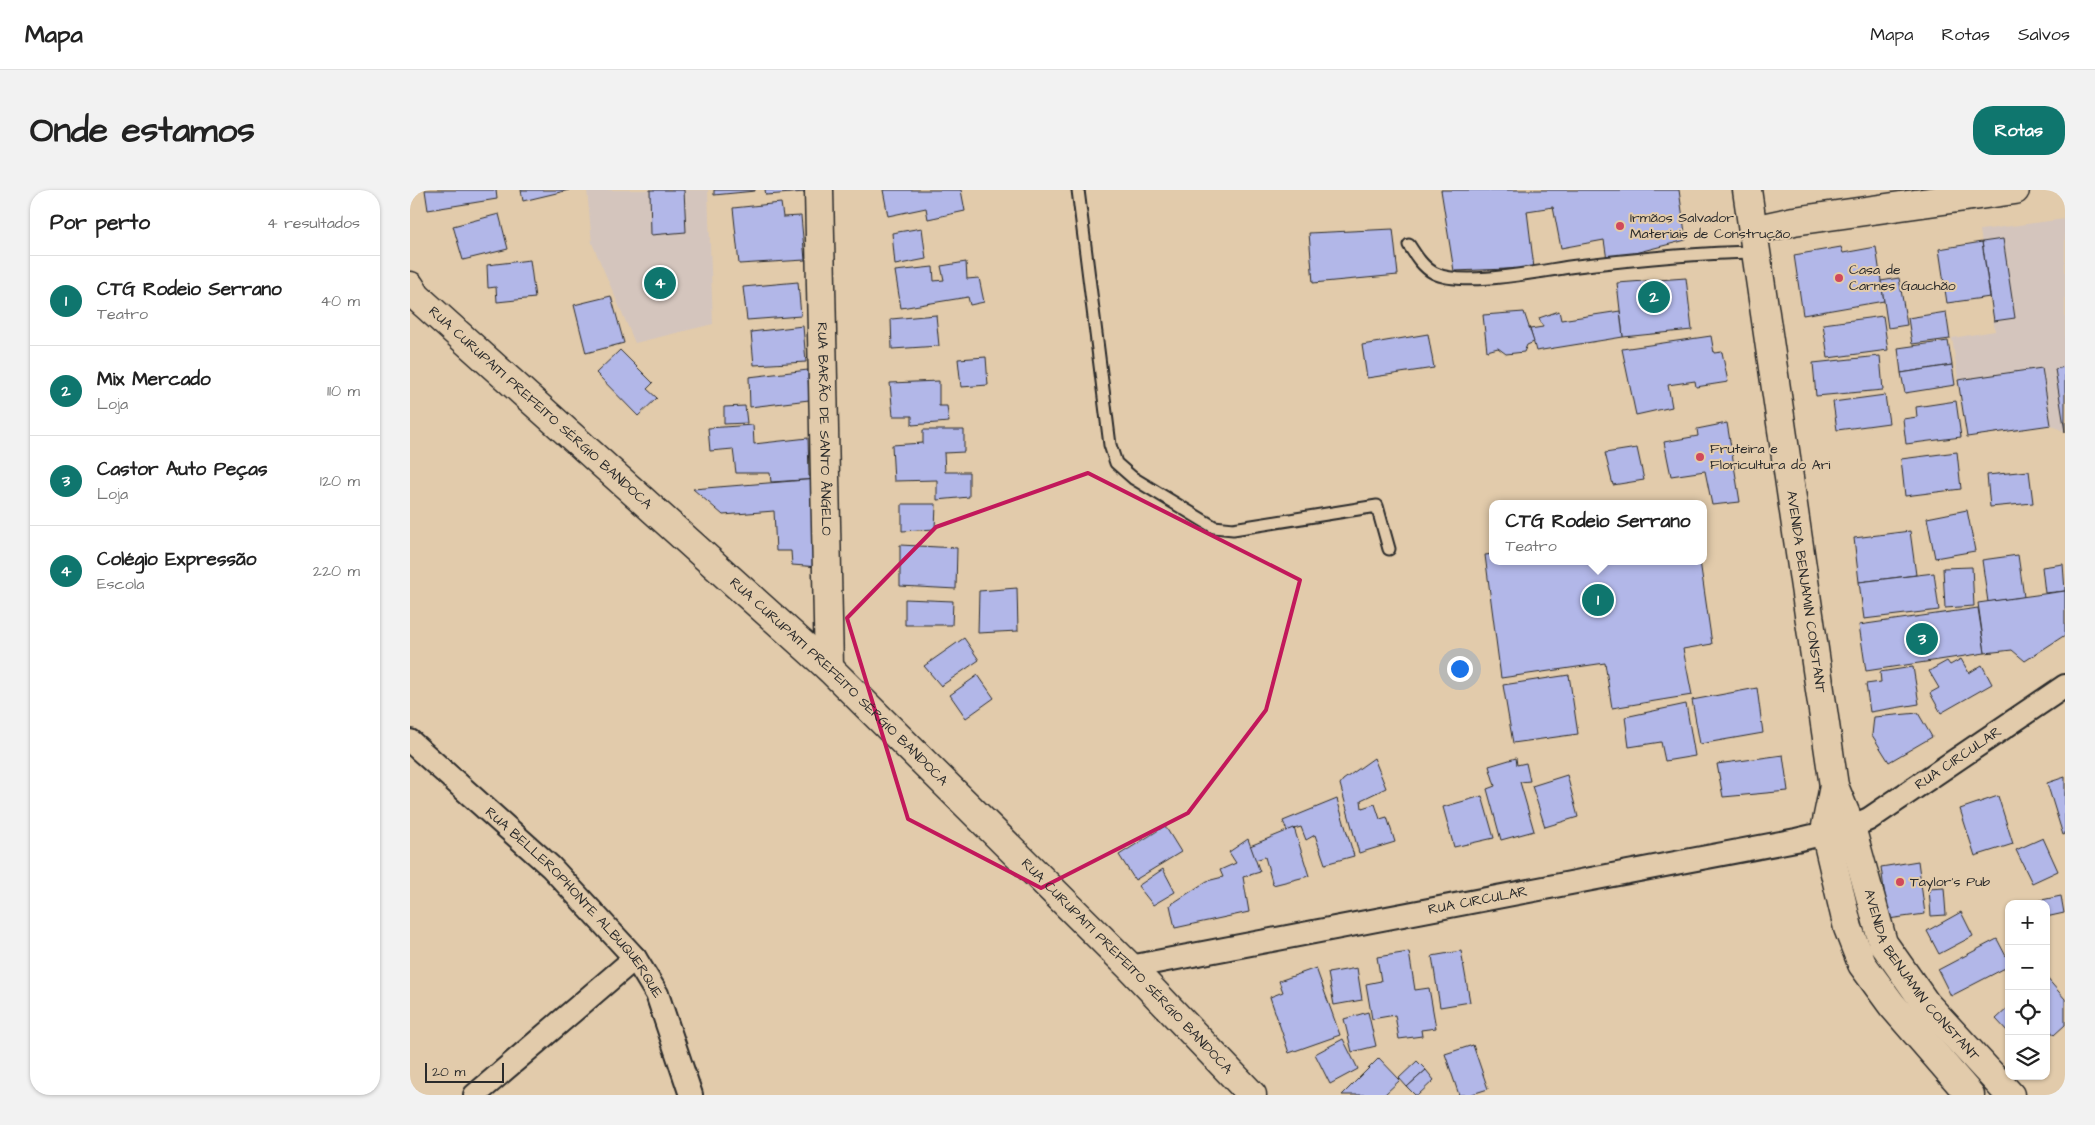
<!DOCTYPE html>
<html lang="pt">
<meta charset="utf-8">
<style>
:root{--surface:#fff;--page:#f2f2f2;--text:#222;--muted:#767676;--line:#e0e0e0;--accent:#0f766e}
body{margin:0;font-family:"Architects Daughter",sans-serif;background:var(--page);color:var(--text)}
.controls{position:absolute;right:15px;bottom:15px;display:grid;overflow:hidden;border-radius:10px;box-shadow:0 1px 4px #0004}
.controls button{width:45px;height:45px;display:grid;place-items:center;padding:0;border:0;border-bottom:1px solid var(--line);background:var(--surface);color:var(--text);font:25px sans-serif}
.scale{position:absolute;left:15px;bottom:12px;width:79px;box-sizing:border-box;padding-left:5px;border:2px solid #2b2b2b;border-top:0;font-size:14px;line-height:18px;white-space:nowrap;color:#2b2b2b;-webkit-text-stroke:4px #e2cbab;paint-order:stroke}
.you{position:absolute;left:1049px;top:478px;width:18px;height:18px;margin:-12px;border:4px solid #fff;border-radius:50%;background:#1a73e8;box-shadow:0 0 0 8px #1a73e833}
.badge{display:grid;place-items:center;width:32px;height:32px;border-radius:50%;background:var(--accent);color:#fff;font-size:16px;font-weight:700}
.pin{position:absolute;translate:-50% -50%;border:2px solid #fff;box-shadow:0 1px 5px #0006}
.popup{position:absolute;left:1079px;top:310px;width:218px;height:65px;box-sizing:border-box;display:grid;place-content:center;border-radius:10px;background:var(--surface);filter:drop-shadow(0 1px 4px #0005);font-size:16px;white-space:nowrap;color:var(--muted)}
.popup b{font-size:19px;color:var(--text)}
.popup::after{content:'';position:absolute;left:50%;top:100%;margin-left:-10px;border:10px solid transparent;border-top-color:var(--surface)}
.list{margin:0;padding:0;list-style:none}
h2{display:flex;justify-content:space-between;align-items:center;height:65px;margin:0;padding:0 20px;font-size:21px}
h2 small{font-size:16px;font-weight:400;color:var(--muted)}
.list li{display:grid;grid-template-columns:32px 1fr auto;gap:15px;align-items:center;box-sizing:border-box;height:90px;padding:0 20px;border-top:1px solid var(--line)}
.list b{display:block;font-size:19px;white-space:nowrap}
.list p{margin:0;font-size:16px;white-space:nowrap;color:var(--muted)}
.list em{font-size:16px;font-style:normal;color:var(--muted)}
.icon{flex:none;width:28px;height:28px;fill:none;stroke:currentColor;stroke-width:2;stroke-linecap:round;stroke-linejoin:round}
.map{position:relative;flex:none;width:1655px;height:905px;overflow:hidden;border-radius:20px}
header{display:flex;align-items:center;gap:30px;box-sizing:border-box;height:70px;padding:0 25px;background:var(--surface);border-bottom:1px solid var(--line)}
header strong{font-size:24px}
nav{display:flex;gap:28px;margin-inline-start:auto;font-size:18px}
.intro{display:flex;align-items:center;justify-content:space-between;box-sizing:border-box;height:120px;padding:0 30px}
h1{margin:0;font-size:35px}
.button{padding:12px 22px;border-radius:20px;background:var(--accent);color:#fff;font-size:18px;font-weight:700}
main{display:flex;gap:30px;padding:0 30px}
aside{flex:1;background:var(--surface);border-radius:20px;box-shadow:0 1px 4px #0004}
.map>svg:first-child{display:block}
</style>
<header>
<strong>Mapa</strong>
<nav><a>Mapa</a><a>Rotas</a><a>Salvos</a></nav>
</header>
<div class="intro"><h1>Onde estamos</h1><a class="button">Rotas</a></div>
<main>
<aside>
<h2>Por perto<small>4 resultados</small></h2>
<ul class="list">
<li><span class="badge">1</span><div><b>CTG Rodeio Serrano</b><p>Teatro</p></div><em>40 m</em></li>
<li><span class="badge">2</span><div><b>Mix Mercado</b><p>Loja</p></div><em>110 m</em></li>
<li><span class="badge">3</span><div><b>Castor Auto Peças</b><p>Loja</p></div><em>120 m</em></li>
<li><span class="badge">4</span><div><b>Colégio Expressão</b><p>Escola</p></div><em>220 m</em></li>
</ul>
</aside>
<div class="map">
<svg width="1655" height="905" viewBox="0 0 1655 905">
<rect width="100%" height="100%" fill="#e2cbab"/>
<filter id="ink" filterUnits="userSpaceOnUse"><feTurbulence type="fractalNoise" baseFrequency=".02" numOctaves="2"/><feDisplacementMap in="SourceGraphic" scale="10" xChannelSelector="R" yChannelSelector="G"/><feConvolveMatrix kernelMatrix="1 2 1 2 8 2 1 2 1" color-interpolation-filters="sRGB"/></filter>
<g filter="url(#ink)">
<!-- built -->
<g fill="#d4c5bd">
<polygon points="177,0 298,0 303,134 225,153 182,53"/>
<polygon points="1655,29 1655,242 1641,235 1557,247 1542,148 1585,141 1570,40"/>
</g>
<!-- building -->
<g fill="#b2b7e8" stroke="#2b2b2b">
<polygon points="15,0 86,0 87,9 18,20"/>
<polygon points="111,0 159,0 113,11"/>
<polygon points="240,0 274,0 276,42 241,45"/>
<polygon points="304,0 345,0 345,1 304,5"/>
<polygon points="355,0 395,0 395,2 356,5"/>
<polygon points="473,0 551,0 555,21 518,29 516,18 478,26"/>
<polygon points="1031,0 1269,0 1276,50 1197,70 1194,50 1151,58 1143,17 1117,21 1124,78 1044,81"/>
<polygon points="371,13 373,27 391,26 395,70 329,74 323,18"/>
<polygon points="89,24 98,59 53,70 43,36"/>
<polygon points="512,38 516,69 485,75 482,43"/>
<polygon points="983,39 988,85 903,93 899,43"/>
<polygon points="1593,49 1605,128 1584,131 1572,52"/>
<polygon points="1572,52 1580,107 1537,113 1529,59"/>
<polygon points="1431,57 1433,63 1466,57 1474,111 1393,125 1384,65"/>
<polygon points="120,70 125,108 87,112 86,97 78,98 77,75"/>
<polygon points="556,72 557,89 569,88 574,112 560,115 558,107 491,118 485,81 523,77 524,91 534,90 531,76"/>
<polygon points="1276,88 1282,140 1213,147 1207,93"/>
<polygon points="1489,88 1497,135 1478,138 1471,91"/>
<polygon points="388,92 391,126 337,130 333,97"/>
<polygon points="201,106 214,153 176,163 164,115"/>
<polygon points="1149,121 1151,130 1210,121 1213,147 1126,161 1120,139 1133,137 1129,128"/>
<polygon points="1114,122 1124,152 1117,155 1114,162 1096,164 1088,158 1077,161 1073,125"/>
<polygon points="1536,122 1540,149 1502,154 1498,128"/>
<polygon points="526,125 529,156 482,159 481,129"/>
<polygon points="1473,126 1478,160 1418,168 1413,134"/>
<polygon points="393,136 396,172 344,175 341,142"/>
<polygon points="1018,144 1024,178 957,188 952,155"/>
<polygon points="1301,146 1304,163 1312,162 1318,192 1286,197 1285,191 1258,195 1262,217 1226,225 1212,159"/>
<polygon points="1538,151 1542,175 1491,183 1488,158"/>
<polygon points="210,160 243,193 237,199 247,208 228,226 186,183"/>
<polygon points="1470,166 1473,200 1406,206 1403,173"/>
<polygon points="576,167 578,195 551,197 548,169"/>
<polygon points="1542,175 1545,195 1495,203 1491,183"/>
<polygon points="1655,177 1655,242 1645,179"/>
<polygon points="1632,178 1641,235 1557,247 1548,190"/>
<polygon points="398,180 399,210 340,217 339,187"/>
<polygon points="529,191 529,216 537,216 539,232 502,235 502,226 483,226 480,193"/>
<polygon points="1475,205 1479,233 1427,240 1423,212"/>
<polygon points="1546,211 1551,247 1496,254 1493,229 1507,227 1506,217"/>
<polygon points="335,216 337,233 314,234 314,217"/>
<polygon points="1317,233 1330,312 1302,315 1295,281 1261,286 1254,252 1288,246 1287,239"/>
<polygon points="343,235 344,254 398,248 399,286 408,289 361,292 360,283 326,283 323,259 300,261 298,238"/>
<polygon points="513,240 554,240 554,262 534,263 535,282 559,282 559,307 527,310 527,290 484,291 482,255 513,253"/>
<polygon points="1227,258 1234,290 1203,295 1195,263"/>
<polygon points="1547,262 1551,299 1495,306 1491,269"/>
<polygon points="1619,281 1623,313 1580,317 1577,285"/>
<polygon points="408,289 409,377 382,375 381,361 366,361 364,321 313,325 283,299"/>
<polygon points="492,314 526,314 525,339 492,341"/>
<polygon points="1557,320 1565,361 1525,368 1517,328"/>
<polygon points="1500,341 1506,385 1449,392 1444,348"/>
<polygon points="490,355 547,358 546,399 490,396"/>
<polygon points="1083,364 1083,371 1290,371 1302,454 1273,459 1282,505 1202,518 1195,473 1091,488 1075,365"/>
<polygon points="1608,365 1614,407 1578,412 1572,370"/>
<polygon points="1653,374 1655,401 1635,403 1632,377"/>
<polygon points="1562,377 1564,416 1535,418 1533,378"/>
<polygon points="1524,383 1529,420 1454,429 1449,392"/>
<polygon points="607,398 608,441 568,443 569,401"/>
<polygon points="1655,401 1655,445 1615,471 1602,460 1575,463 1568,413"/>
<polygon points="495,409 543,411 542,435 495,435"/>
<polygon points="1568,418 1575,463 1456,481 1449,435"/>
<polygon points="554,448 569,470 531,496 514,476"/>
<polygon points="1551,469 1559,483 1572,475 1582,494 1531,523 1520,503 1529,498 1519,481 1537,471 1540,475"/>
<polygon points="1503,477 1509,514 1460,522 1456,494 1471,492 1470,482"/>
<polygon points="568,485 584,508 556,528 540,505"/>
<polygon points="1159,485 1168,544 1103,553 1093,495"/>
<polygon points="1347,498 1353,543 1290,554 1282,510"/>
<polygon points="1276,514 1285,566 1255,571 1251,552 1219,557 1215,527"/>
<polygon points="1508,523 1522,547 1479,572 1462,545 1464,527"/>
<polygon points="1373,565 1378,601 1313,607 1307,574"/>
<polygon points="964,568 976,598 951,610 952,618 965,614 970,629 977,627 985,652 949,663 930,594 933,590"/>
<polygon points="1106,568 1107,575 1116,573 1120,591 1110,592 1124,641 1091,650 1077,599 1085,596 1079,576"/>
<polygon points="1157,585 1168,627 1135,637 1122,596"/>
<polygon points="1655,587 1655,644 1653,645 1637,593"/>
<polygon points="1072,606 1084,648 1044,657 1033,617"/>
<polygon points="1588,606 1603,654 1565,666 1550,619"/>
<polygon points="927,609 944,666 915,674 905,645 896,650 891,637 877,641 873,631"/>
<polygon points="755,636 771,662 725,690 709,665"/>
<polygon points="884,638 899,686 863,695 855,667 845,670 840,656"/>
<polygon points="1633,648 1648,681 1622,693 1606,660"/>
<polygon points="838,649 850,682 833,687 839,722 765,738 760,715 797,691 813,687 810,680 826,673 819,662"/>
<polygon points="1508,671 1515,724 1478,729 1471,677"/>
<polygon points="753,679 765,702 743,715 728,696"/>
<polygon points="1534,698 1536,725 1521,726 1519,699"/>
<polygon points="1651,706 1654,723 1636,727 1636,714 1622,714 1622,712"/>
<polygon points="1551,722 1563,746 1529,764 1517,741"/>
<polygon points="1587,749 1599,772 1599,776 1541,806 1528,780"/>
<polygon points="1051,761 1060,812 1030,817 1022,766"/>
<polygon points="999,762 1005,800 1019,798 1026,838 1011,840 1012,846 989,849 985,825 962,829 956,794 971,791 967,767"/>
<polygon points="906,778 930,845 879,863 860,807 873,802 869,791"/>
<polygon points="947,778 952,810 924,815 918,783"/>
<polygon points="1636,787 1655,809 1655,835 1644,845 1638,837 1636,838"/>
<polygon points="1599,817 1599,843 1586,829"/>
<polygon points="958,822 966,856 942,862 934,829"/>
<polygon points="933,849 948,879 920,894 905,864"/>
<polygon points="1063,855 1078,899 1059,905 1049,905 1035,864"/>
<polygon points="969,868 990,890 974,905 932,905"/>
<polygon points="1007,871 1016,880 997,897 989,888"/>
<polygon points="1016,880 1024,890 1008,905 1005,905 997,897"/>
</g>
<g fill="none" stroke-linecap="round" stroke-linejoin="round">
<defs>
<g id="service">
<polyline points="668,0 700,255 706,273 723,288 804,337 823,339 967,316 979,359"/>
<path d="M 999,55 C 1006,66 1013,77 1024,83 C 1053,98 1134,80 1167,76 C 1226,69 1285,63 1345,62"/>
</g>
<g id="minor">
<path id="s1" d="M 0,551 L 141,677 L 225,768 L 247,804 L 281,905"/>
<path id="s2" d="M 720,777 L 1386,650 L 1441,637 L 1459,629 L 1655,496"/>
<polyline points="65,905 225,768"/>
</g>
<g id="tertiary">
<path id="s3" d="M 409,0 L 419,478"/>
<polyline points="1343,40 1384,31 1605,0"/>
<path id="s4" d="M 0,96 L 7,107 L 419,478 L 720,777 L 842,905"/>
</g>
<g id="secondary">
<path id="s5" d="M 1337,0 L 1424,596 L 1441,637 L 1473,753 L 1516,814 L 1600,905"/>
<polyline points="1424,596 1415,641 1438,738 1452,774 1482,815 1560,905"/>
</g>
</defs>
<!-- service casing -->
<use href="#service" stroke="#2b2b2b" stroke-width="15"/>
<!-- minor casing -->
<use href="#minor" stroke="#2b2b2b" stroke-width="26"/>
<!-- tertiary casing -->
<use href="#tertiary" stroke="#2b2b2b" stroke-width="31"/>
<!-- secondary casing -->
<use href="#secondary" stroke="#2b2b2b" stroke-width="31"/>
<!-- service -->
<use href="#service" stroke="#e2cbab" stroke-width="11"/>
<!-- minor -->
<use href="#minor" stroke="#e2cbab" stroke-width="22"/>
<!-- tertiary -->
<use href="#tertiary" stroke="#e2cbab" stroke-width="28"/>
<!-- secondary -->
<use href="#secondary" stroke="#e2cbab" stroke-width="28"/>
</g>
</g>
<!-- marked area -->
<path fill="none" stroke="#c2185b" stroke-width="4" stroke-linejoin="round" d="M 678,283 L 890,390 L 856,520 L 778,623 L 631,698 L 498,629 L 437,428 L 526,337 Z"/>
<!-- markers -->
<g fill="#d1495b" stroke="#e2cbab" stroke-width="2">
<circle cx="1210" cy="36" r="5"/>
<circle cx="1429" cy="88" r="5"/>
<circle cx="1290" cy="267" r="5"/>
<circle cx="1490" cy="692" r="5"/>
</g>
<g text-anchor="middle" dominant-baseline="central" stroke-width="4" stroke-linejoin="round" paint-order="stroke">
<!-- poi labels -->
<g font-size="14" fill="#2b2b2b" stroke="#e2cbab" text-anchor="start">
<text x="1220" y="28">Irmãos Salvador<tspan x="1220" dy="16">Materiais de Construção</tspan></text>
<text x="1439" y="80">Casa de<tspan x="1439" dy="16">Carnes Gauchão</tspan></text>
<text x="1300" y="259">Fruteira e<tspan x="1300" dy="16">Floricultura do Ari</tspan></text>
<text x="1500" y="692">Taylor's Pub</text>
</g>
<!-- street labels -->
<g font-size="14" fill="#2b2b2b" stroke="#e2cbab">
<text stroke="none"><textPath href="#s4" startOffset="179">RUA CURUPAITI PREFEITO SÉRGIO BANDOCA</textPath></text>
<text stroke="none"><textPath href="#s3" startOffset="239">RUA BARÃO DE SANTO ÂNGELO</textPath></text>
<text stroke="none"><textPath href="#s5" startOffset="406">AVENIDA BENJAMIN CONSTANT</textPath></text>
<text stroke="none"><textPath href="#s4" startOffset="584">RUA CURUPAITI PREFEITO SÉRGIO BANDOCA</textPath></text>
<text stroke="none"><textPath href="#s2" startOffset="862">RUA CIRCULAR</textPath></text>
<text stroke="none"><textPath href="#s2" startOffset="354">RUA CIRCULAR</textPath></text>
<text stroke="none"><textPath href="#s1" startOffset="231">RUA BELLEROPHONTE ALBUQUERQUE</textPath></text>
<text stroke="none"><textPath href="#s4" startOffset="989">RUA CURUPAITI PREFEITO SÉRGIO BANDOCA</textPath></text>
<text stroke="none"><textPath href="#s5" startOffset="814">AVENIDA BENJAMIN CONSTANT</textPath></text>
</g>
</g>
</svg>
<div class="controls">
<button>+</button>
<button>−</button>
<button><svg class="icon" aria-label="locate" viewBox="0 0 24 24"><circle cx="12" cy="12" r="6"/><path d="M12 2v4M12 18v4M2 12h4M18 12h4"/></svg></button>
<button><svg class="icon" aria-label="layers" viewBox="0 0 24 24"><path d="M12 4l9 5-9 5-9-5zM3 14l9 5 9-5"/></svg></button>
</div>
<div class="scale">20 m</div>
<div class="you"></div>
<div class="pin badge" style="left:1188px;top:410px">1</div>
<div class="popup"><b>CTG Rodeio Serrano</b>Teatro</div>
<div class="pin badge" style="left:1244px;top:107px">2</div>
<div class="pin badge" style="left:1512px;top:449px">3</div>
<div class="pin badge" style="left:250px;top:93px">4</div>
</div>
</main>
